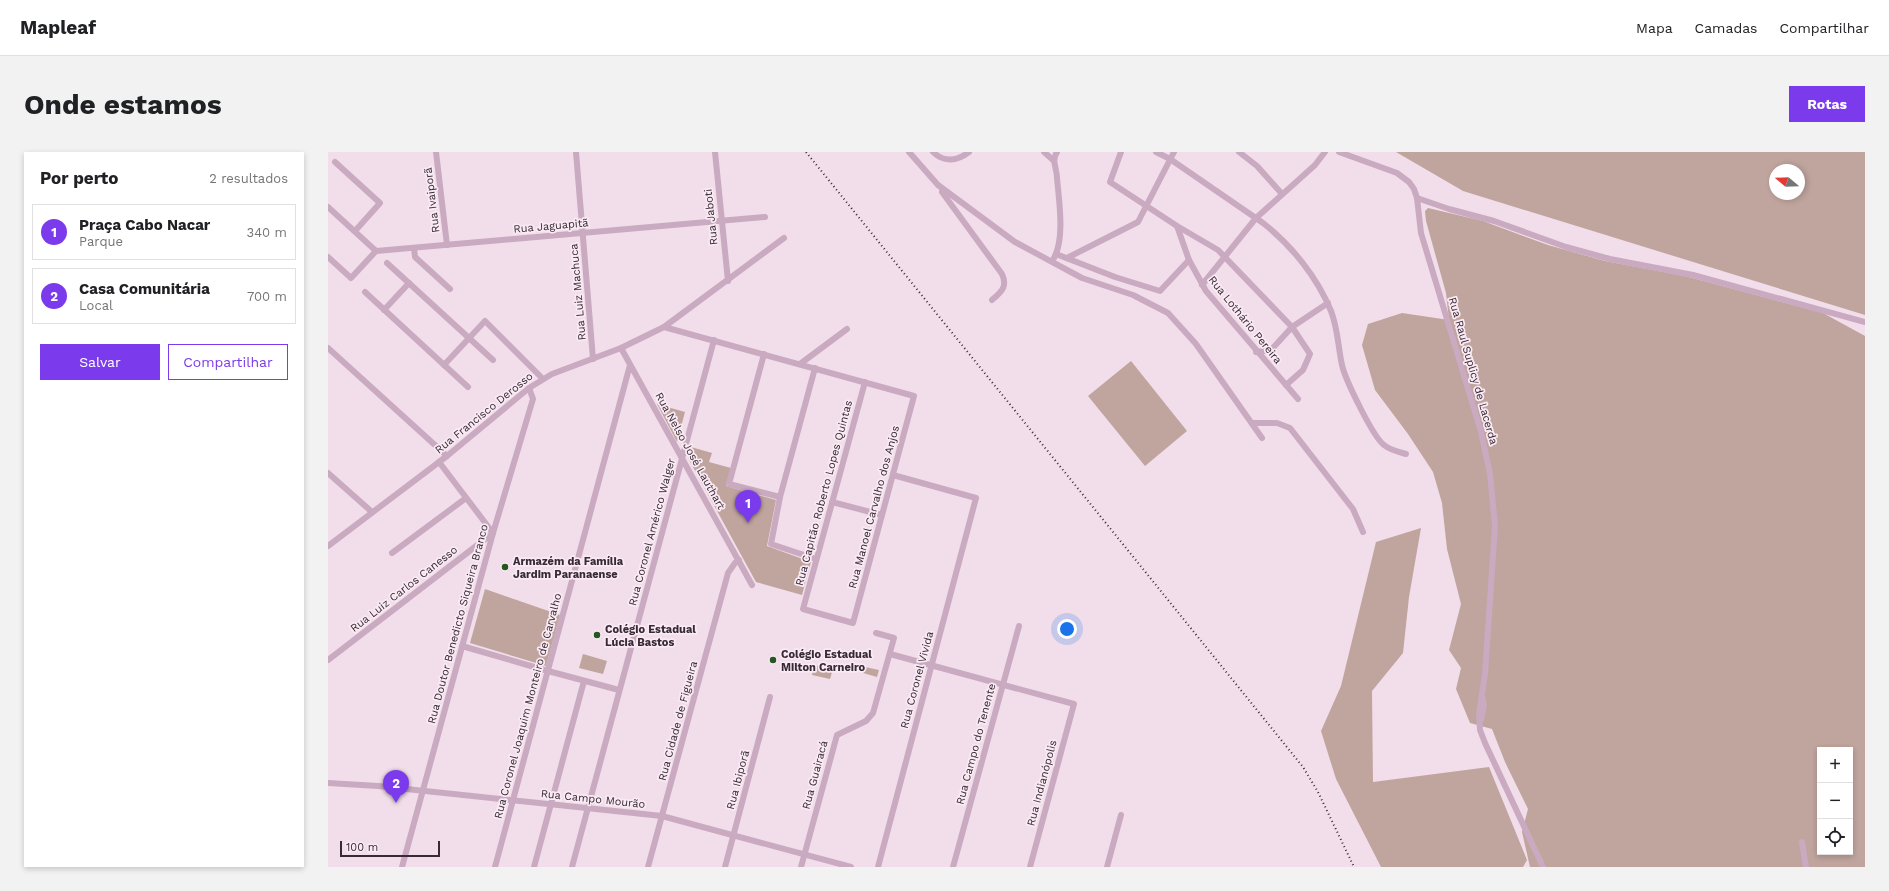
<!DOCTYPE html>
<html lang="pt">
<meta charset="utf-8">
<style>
:root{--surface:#fff;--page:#f2f2f2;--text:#202124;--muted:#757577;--line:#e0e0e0;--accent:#7c3aed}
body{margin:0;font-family:"Work Sans",sans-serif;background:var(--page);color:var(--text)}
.controls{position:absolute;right:12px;bottom:12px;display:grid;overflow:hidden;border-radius:0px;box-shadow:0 2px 6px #0003}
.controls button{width:36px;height:36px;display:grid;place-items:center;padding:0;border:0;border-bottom:1px solid var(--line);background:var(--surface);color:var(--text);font:20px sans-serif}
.compass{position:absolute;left:1441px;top:12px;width:36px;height:36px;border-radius:50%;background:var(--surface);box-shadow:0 2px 6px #0003;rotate:289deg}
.scale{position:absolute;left:12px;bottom:10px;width:100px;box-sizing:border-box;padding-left:4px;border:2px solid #372935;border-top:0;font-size:11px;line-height:14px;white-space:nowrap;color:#372935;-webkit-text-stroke:3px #f9eaf3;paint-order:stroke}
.you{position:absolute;left:739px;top:477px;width:14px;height:14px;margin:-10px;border:3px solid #fff;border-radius:50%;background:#1a73e8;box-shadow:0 0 0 6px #1a73e833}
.badge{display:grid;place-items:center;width:26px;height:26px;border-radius:50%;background:var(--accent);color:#fff;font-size:13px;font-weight:700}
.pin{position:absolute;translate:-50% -33px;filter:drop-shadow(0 1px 2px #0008)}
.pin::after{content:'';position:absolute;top:21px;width:14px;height:12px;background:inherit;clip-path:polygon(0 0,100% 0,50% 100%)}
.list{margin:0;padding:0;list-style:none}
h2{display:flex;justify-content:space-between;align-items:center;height:52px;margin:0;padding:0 16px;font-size:17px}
h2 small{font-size:13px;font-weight:400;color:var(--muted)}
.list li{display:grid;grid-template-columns:26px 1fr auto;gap:12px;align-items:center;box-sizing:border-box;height:56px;margin:0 8px 8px;padding:0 8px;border:1px solid var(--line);border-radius:0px}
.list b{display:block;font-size:15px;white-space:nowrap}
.list p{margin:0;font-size:13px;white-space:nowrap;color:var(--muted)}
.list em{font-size:13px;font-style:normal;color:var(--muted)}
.actions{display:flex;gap:8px;padding:12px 16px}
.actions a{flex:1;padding:9px 0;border:1px solid var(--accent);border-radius:0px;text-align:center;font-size:14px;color:var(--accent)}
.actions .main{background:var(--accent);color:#fff}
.icon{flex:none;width:22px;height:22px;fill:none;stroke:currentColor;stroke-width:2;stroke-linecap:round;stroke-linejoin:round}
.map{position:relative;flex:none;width:1537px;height:715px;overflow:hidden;border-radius:0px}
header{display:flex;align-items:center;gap:24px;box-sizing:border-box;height:56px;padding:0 20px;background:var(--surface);border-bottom:1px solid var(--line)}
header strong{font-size:19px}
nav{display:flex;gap:22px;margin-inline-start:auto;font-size:14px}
.intro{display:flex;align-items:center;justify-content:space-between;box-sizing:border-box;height:96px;padding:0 24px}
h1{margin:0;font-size:28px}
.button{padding:10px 18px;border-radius:0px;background:var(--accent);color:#fff;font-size:14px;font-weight:700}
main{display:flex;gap:24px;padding:0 24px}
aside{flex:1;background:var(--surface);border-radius:0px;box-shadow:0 2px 6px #0003}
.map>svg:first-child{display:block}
</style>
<header>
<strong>Mapleaf</strong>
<nav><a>Mapa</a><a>Camadas</a><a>Compartilhar</a></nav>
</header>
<div class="intro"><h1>Onde estamos</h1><a class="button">Rotas</a></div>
<main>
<aside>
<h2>Por perto<small>2 resultados</small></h2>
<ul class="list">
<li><span class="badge">1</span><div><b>Praça Cabo Nacar</b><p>Parque</p></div><em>340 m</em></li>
<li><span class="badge">2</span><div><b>Casa Comunitária</b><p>Local</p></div><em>700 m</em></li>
</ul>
<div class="actions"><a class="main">Salvar</a><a>Compartilhar</a></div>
</aside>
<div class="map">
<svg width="1537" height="715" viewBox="0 0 1537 715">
<rect width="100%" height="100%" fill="#f2deea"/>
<!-- green -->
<g fill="#c0a49e" fill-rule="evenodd">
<path d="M 1068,0 L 1537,0 L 1537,163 L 1135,39 ZM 1447,18 L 1471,18 L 1471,42 L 1447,42 Z"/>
<path d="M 1100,56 L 1155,69 L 1220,93 L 1277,109 L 1357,124 L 1495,161 L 1537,184 L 1537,715 L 1202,715 L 1194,680 L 1200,657 L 1177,610 L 1164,577 L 1142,571 L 1128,537 L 1133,516 L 1121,498 L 1133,452 L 1119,397 L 1114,351 L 1105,320 L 1080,282 L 1047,238 L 1034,193 L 1040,172 L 1074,161 L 1121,168 L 1118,141 L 1098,69 L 1097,59 ZM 1492,598 L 1522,598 L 1522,700 L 1492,700 Z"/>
<polygon points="803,209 859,279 817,314 760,244"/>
<polygon points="329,252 357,260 349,290"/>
<polygon points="363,295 384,301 381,310 403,316 398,334 448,348 439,394 483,410 474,443 428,430 360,306"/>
<polygon points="1093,376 1081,445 1075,501 1044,539 1045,630 1161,615 1199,708 1195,715 1053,715 1008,627 993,579 1013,534 1048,390"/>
<polygon points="157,437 232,463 218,514 142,491"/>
<polygon points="255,502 279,509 275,522 251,516"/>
<polygon points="486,513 505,517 502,527 484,523"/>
<polygon points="537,515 551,518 549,525 535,521"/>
</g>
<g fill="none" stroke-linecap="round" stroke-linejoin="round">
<!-- minor -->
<g stroke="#c9aac0" stroke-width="6">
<polyline points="108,0 119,93"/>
<polyline points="248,0 265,207"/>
<polyline points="387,0 400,129"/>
<polyline points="581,0 610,33 687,90 754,126 805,143 840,161 868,192 934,286"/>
<path d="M 605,0 C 616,11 629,9 641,0"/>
<polyline points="716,0 725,8"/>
<polyline points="793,0 782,30 849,74 890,98 964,175 982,202 975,218 958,233"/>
<path d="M 828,0 L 842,7 L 935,71 C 964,94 989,125 1003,159 C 1010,177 1010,195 1014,213 C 1017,227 1045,285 1056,293 C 1062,298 1071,300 1078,302"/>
<polyline points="911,0 929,14 954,42"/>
<polyline points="1011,0 1069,21 1081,30 1086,37 1089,46 1093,81 1153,280 1162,322 1167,374 1157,522 1151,562 1152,578 1157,591 1215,715"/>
<polyline points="7,10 52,51 27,79"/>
<path d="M 614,40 L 674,122 C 680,135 673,140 664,148"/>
<polyline points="1089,46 1121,57 1166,69 1238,95 1282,107 1365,123 1537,170"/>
<polyline points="0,55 48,99"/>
<polyline points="849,74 861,108 878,139 970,247"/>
<polyline points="86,96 87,105 122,137"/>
<polyline points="728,102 787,125 832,139 861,108"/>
<polyline points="0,105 23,126 48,99 437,65"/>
<path d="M 726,106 C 737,86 731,49 729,26 C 729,16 723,9 729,0"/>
<polyline points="739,106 810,70 846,0"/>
<polyline points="59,111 165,208"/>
<polyline points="874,133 928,66 987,13 997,0"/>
<polyline points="37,140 140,235"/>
<polyline points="56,158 81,131"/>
<path d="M 336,175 C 420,198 503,221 586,244 L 525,471 L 475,457 L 537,230"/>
<polyline points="0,196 119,304"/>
<polyline points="293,196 424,433"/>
<polyline points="928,200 943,198 964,175 1000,151"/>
<polyline points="436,202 401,332 452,345"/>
<polyline points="472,212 519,177"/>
<polyline points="116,213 157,169 215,227"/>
<polyline points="487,216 452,345 443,392 488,407"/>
<polyline points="924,271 949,271 962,276 1025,357 1035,380"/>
<polyline points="0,321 44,360"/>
<polyline points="504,350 554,363"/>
<polyline points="0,394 119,304 201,236 224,222 293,196 336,175 456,86"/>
<polyline points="64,401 138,346"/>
<polyline points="134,494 220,519 291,538"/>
<polyline points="562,502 746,552 702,715"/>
<polyline points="0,508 165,381 111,310"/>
<polyline points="1153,568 1156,553 1154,544"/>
<polyline points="0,631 50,634 334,664 523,715"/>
<polyline points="1474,690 1478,715"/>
<polyline points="74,715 165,381 205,247 201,236"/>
<polyline points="167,715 302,213"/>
<polyline points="206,715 256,529"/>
<polyline points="244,715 386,188"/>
<polyline points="320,715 400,421 407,411 411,408"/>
<polyline points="397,715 442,545"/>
<polyline points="473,715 509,583 538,569 545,561 566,486 548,481"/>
<polyline points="550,715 648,346 565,323"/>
<polyline points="625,715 691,474"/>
<polyline points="779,715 793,663"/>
</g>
<!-- rail -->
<polyline stroke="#372935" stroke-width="2" stroke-dasharray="1 3" stroke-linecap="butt" points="478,0 975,615 990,640 1026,715"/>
</g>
<!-- markers -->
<g fill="#255720" stroke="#f9eaf3" stroke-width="1.5">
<circle cx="177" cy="415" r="4"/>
<circle cx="269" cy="483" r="4"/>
<circle cx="445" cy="508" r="4"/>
</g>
<g text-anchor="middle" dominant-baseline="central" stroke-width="3.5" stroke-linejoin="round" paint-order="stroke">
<!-- street labels -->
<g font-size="11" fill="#372935" stroke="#f9eaf3">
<text transform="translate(104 48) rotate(-97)">Rua Ivaiporã</text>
<text transform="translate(383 65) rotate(-96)">Rua Jaboti</text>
<text transform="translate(223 74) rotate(-5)">Rua Jaguapitã</text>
<text transform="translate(250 140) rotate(-95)">Rua Luiz Machuca</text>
<text transform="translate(917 168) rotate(51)">Rua Lothário Pereira</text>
<text transform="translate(1145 219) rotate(74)">Rua Raul Suplicy de Lacerda</text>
<text transform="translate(156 261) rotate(-39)">Rua Francisco Derosso</text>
<text transform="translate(362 299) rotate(61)">Rua Nelso José Lauthart</text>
<text transform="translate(496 341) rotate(-75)">Rua Capitão Roberto Lopes Quintas</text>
<text transform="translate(546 355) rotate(-75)">Rua Manoel Carvalho dos Anjos</text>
<text transform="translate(324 380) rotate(-75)">Rua Coronel Américo Walger</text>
<text transform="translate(76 437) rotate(-38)">Rua Luiz Carlos Canesso</text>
<text transform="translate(130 472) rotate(-75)">Rua Doutor Benedicto Siqueira Branco</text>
<text transform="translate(589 528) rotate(-75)">Rua Coronel Vivida</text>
<text transform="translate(200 554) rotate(-75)">Rua Coronel Joaquim Monteiro de Carvalho</text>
<text transform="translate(350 569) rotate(-75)">Rua Cidade de Figueira</text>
<text transform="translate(648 592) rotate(-75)">Rua Campo do Tenente</text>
<text transform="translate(487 623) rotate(-75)">Rua Guairacá</text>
<text transform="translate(410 628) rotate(-75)">Rua Ibiporã</text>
<text transform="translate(714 631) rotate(-75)">Rua Indianópolis</text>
<text transform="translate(265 647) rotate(6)">Rua Campo Mourão</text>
</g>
<!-- poi labels -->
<g font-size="11" font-weight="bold" fill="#372935" stroke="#f9eaf3" text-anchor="start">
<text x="185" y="409">Armazém da Família<tspan x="185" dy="13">Jardim Paranaense</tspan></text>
<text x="277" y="477">Colégio Estadual<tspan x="277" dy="13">Lúcia Bastos</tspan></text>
<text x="453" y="502">Colégio Estadual<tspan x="453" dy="13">Milton Carneiro</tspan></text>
</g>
</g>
</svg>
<div class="controls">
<button>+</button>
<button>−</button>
<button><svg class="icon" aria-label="locate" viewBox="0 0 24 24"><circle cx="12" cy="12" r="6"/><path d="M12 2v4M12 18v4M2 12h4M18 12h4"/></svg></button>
</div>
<svg class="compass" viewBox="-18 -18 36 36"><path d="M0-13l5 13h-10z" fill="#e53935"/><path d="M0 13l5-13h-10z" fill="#757577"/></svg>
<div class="scale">100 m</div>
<div class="you"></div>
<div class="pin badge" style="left:420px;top:371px">1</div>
<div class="pin badge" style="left:68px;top:651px">2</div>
</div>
</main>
